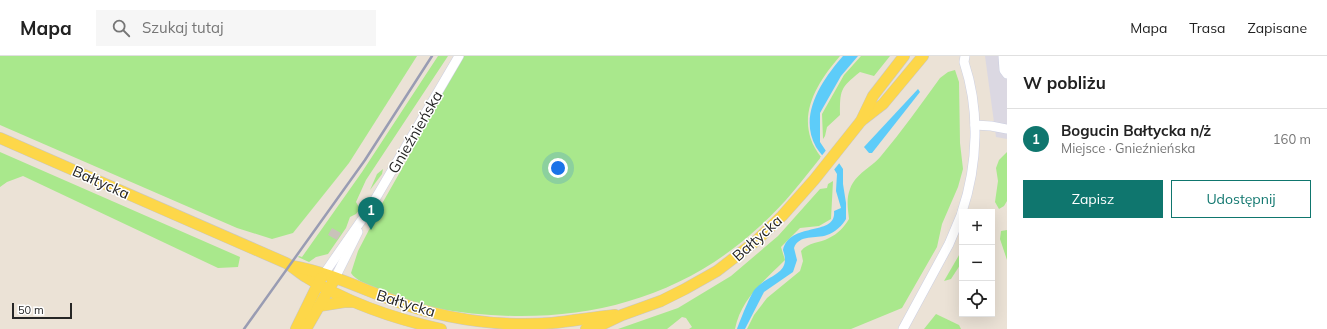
<!DOCTYPE html>
<html lang="pl">
<meta charset="utf-8">
<style>
:root{--surface:#fff;--page:#f6f6f6;--text:#222;--muted:#767676;--line:#e0e0e0;--accent:#0f766e}
body{margin:0;font-family:Mulish,sans-serif;background:var(--page);color:var(--text)}
.controls{position:absolute;right:12px;bottom:12px;display:grid;overflow:hidden;border-radius:0px;box-shadow:0 4px 16px #0002}
.controls button{width:36px;height:36px;display:grid;place-items:center;padding:0;border:0;border-bottom:1px solid var(--line);background:var(--surface);color:var(--text);font:20px sans-serif}
.scale{position:absolute;left:12px;bottom:10px;width:60px;box-sizing:border-box;padding-left:4px;border:2px solid #262626;border-top:0;font-size:11px;line-height:14px;white-space:nowrap;color:#262626;-webkit-text-stroke:3px #fff;paint-order:stroke}
.you{position:absolute;left:558px;top:112px;width:14px;height:14px;margin:-10px;border:3px solid #fff;border-radius:50%;background:#1a73e8;box-shadow:0 0 0 6px #1a73e833}
.badge{display:grid;place-items:center;width:26px;height:26px;border-radius:50%;background:var(--accent);color:#fff;font-size:13px;font-weight:700}
.pin{position:absolute;translate:-50% -33px;filter:drop-shadow(0 1px 2px #0008)}
.pin::after{content:'';position:absolute;top:21px;width:14px;height:12px;background:inherit;clip-path:polygon(0 0,100% 0,50% 100%)}
.list{margin:0;padding:0;list-style:none}
h2{display:flex;justify-content:space-between;align-items:center;height:52px;margin:0;padding:0 16px;font-size:17px}
h2 small{font-size:13px;font-weight:400;color:var(--muted)}
.list li{display:grid;grid-template-columns:26px 1fr auto;gap:12px;align-items:center;box-sizing:border-box;height:60px;padding:0 16px;border-top:1px solid var(--line)}
.list b{display:block;font-size:15px;white-space:nowrap}
.list p{margin:0;font-size:13px;white-space:nowrap;color:var(--muted)}
.list em{font-size:13px;font-style:normal;color:var(--muted)}
.actions{display:flex;gap:8px;padding:12px 16px}
.actions a{flex:1;padding:9px 0;border:1px solid var(--accent);border-radius:0px;text-align:center;font-size:14px;color:var(--accent)}
.actions .main{background:var(--accent);color:#fff}
.icon{flex:none;width:22px;height:22px;fill:none;stroke:currentColor;stroke-width:2;stroke-linecap:round;stroke-linejoin:round}
.map{position:relative;flex:none;width:1007px;height:273px;overflow:hidden}
header{display:flex;align-items:center;gap:24px;box-sizing:border-box;height:56px;padding:0 20px;background:var(--surface);border-bottom:1px solid var(--line)}
header strong{font-size:19px}
nav{display:flex;gap:22px;margin-inline-start:auto;font-size:14px}
.search{width:280px;height:36px;background:var(--page);display:flex;align-items:center;gap:10px;box-sizing:border-box;padding:0 14px;border-radius:0px;color:var(--muted);font-size:15px}
main{display:flex}
aside{flex:1;background:var(--surface)}
.map>svg:first-child{display:block}
</style>
<header>
<strong>Mapa</strong>
<div class="search"><svg class="icon" aria-label="search" viewBox="0 0 24 24"><circle cx="10" cy="10" r="6"/><path d="M15 15l6 6"/></svg>Szukaj tutaj</div>
<nav><a>Mapa</a><a>Trasa</a><a>Zapisane</a></nav>
</header>
<main>
<div class="map">
<svg width="1007" height="273" viewBox="0 0 1007 273">
<rect width="100%" height="100%" fill="#ebe2d6"/>
<!-- industrial -->
<polygon fill="#dbd8e2" points="985,0 1007,0 1007,83 996,81"/>
<!-- green -->
<g fill="#a9e88c">
<polygon points="0,0 417,0 349,107 293,177 272,183 237,172 0,69"/>
<polygon points="438,0 448,0 366,124 356,146 360,153 356,158 350,161 346,172 328,198 316,201 309,206 298,201 299,200 302,201 362,116"/>
<path d="M 463,0 L 840,0 C 815,29 793,65 821,101 C 801,126 783,150 759,171 C 668,255 553,273 433,252 C 416,248 358,230 351,217 L 358,195 L 372,168 L 371,167 L 408,102 L 421,73 Z"/>
<path d="M 861,0 L 890,0 L 874,20 L 860,16 C 840,32 840,34 840,59 L 827,71 L 825,80 L 823,83 L 822,58 L 844,19 Z"/>
<path d="M 955,14 L 959,26 L 960,87 L 963,113 L 958,131 L 942,168 L 937,191 L 902,252 L 851,273 L 747,273 L 754,259 L 767,242 L 800,215 L 803,205 L 801,195 C 808,186 820,187 829,182 C 838,178 844,171 849,163 C 848,153 846,143 850,133 C 856,117 871,112 881,100 C 902,75 921,48 940,22 L 948,16 Z"/>
<polygon points="0,96 240,201 238,211 218,212 23,120 7,126 0,131"/>
<polygon points="1007,96 1007,145 1004,150 999,153 995,146 998,125 996,112 999,104"/>
<polygon points="383,113 382,118 370,134 377,118"/>
<path d="M 833,125 L 831,163 L 819,170 L 800,172 L 781,191 L 785,204 C 764,225 741,243 735,273 L 689,273 L 692,271 L 686,262 L 682,261 L 667,273 L 618,273 L 678,252 L 731,220 L 778,180 L 820,133 L 827,132 L 828,128 Z"/>
<polygon points="1007,174 1007,204 1000,183 1001,175"/>
<polygon points="962,194 962,206 951,223 944,225"/>
<polygon points="936,258 959,269 961,273 924,273"/>
</g>
<!-- water -->
<g fill="#5dccf9">
<path d="M 843,0 L 858,0 L 841,20 L 820,57 L 820,86 L 826,95 L 839,107 L 843,113 L 843,128 L 846,147 L 846,163 C 843,169 834,177 827,179 C 816,183 799,178 794,192 L 797,204 L 793,216 L 764,236 L 745,273 L 737,273 C 740,265 750,239 755,233 C 768,218 792,219 783,194 C 790,165 837,181 834,155 L 841,152 L 836,135 L 837,118 C 832,108 822,101 816,91 C 798,59 822,24 843,0 Z"/>
<polygon points="918,33 920,36 872,97 869,97 864,91"/>
</g>
<!-- pier -->
<polygon fill="#ebe2d6" points="827,93 841,105 833,115 820,102"/>
<!-- building -->
<polygon fill="#c9c2b9" points="332,172 341,177 337,184 328,179"/>
<g fill="none" stroke-linecap="round" stroke-linejoin="round">
<defs>
<g id="minor">
<polyline points="1003,0 1004,14 1007,18"/>
<polyline points="975,69 991,70 1007,73"/>
<path d="M 962,156 C 978,108 980,54 964,6 L 965,0"/>
<polyline points="324,218 370,152 459,0"/>
<polyline points="335,222 358,176"/>
<polyline points="903,273 949,188 962,157"/>
</g>
<g id="major">
<polyline points="861,65 883,48 923,0"/>
<path d="M 0,82 L 286,207 C 293,211 299,217 306,221 C 346,246 395,263 441,273"/>
<path d="M 292,210 C 340,218 383,245 430,256 C 469,266 512,270 552,267 C 573,265 594,261 615,259"/>
<polyline points="319,250 344,246 353,246"/>
<polyline points="296,273 321,222"/>
<polyline points="306,273 333,226"/>
<polyline points="586,273 597,271 622,259 661,245 685,233 717,215 756,185 782,160 814,124 861,65 873,40 904,0"/>
</g>
</defs>
<!-- minor casing -->
<use href="#minor" stroke="#cbcfe2" stroke-width="10"/>
<!-- major casing -->
<use href="#major" stroke="#c7c7c7" stroke-width="12"/>
<!-- minor -->
<use href="#minor" stroke="#fff" stroke-width="9"/>
<!-- major -->
<use href="#major" stroke="#fdd749" stroke-width="11"/>
<!-- rail -->
<polyline stroke="#999cb3" stroke-width="2.5" points="244,273 365,104 432,0"/>
</g>
<g text-anchor="middle" dominant-baseline="central" stroke-width="3" stroke-linejoin="round" paint-order="stroke">
<!-- street labels -->
<g font-size="15" fill="#262626" stroke="#fff">
<text transform="translate(415 76) rotate(-60)">Gnieźnieńska</text>
<text transform="translate(101 126) rotate(24)">Bałtycka</text>
<text transform="translate(757 182) rotate(-42)">Bałtycka</text>
<text transform="translate(406 247) rotate(17)">Bałtycka</text>
</g>
</g>
</svg>
<div class="controls">
<button>+</button>
<button>−</button>
<button><svg class="icon" aria-label="locate" viewBox="0 0 24 24"><circle cx="12" cy="12" r="6"/><path d="M12 2v4M12 18v4M2 12h4M18 12h4"/></svg></button>
</div>
<div class="scale">50 m</div>
<div class="you"></div>
<div class="pin badge" style="left:371px;top:174px">1</div>
</div>
<aside>
<h2>W pobliżu<small></small></h2>
<ul class="list">
<li><span class="badge">1</span><div><b>Bogucin Bałtycka n/ż</b><p>Miejsce · Gnieźnieńska</p></div><em>160 m</em></li>
</ul>
<div class="actions"><a class="main">Zapisz</a><a>Udostępnij</a></div>
</aside>
</main>
